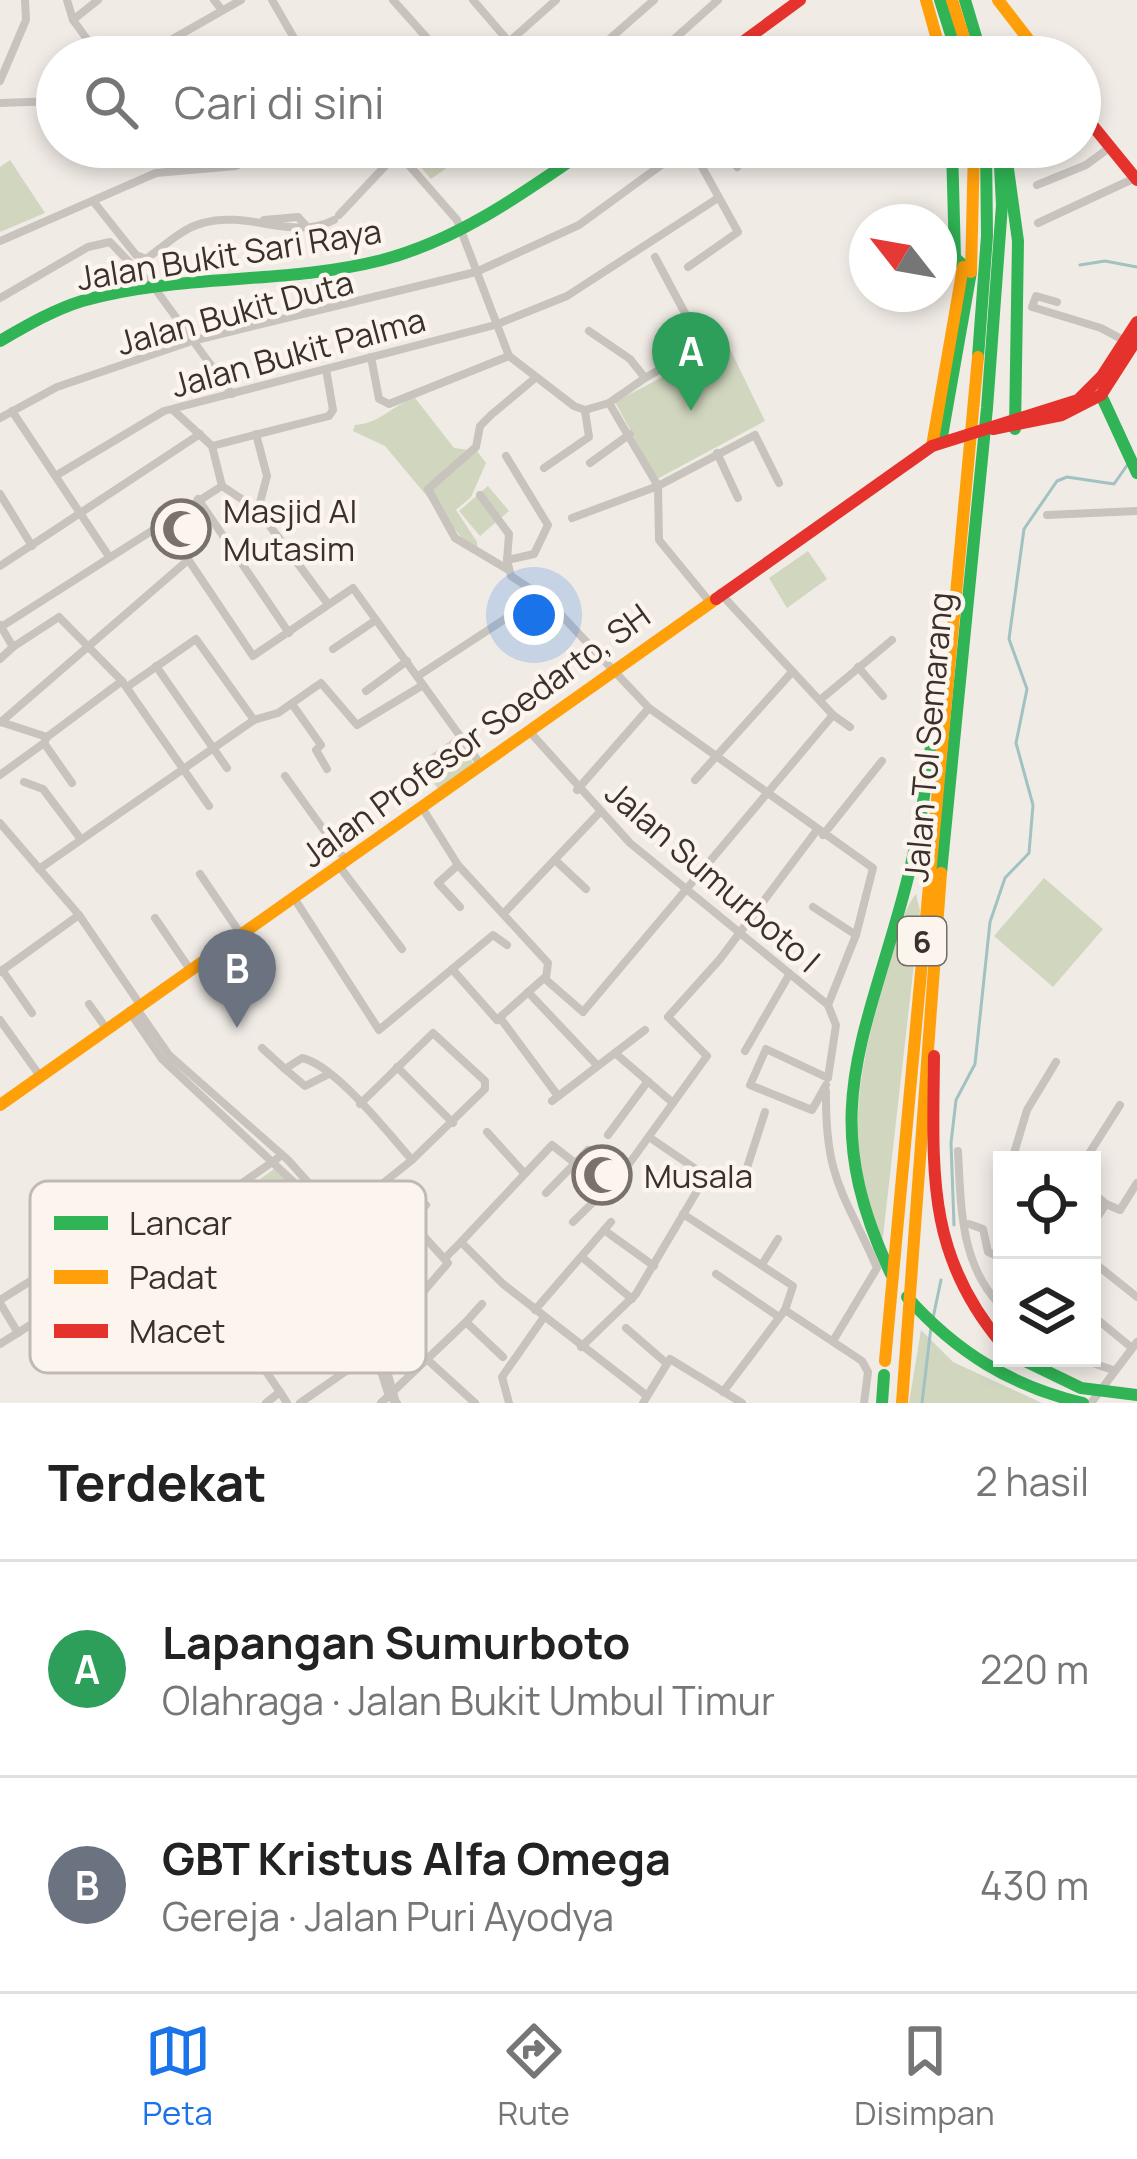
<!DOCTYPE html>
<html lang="id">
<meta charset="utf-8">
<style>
:root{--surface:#fff;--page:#f2f2f2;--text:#222;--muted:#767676;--line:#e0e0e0;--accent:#1a73e8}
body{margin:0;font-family:Manrope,sans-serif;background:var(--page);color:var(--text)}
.controls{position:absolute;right:36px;bottom:36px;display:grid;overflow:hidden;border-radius:0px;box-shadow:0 6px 18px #0003}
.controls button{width:108px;height:108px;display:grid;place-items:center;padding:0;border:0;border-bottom:3px solid var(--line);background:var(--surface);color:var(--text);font:60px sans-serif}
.compass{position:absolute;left:849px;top:204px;width:108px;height:108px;border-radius:50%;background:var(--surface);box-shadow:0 6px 18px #0003;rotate:301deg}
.you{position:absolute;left:534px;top:615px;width:42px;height:42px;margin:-30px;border:9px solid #fff;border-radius:50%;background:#1a73e8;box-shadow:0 0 0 18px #1a73e833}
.badge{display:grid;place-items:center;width:78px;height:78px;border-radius:50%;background:var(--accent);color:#fff;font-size:39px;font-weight:700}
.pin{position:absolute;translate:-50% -99px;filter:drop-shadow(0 3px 6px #0008)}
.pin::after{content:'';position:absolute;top:63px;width:42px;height:36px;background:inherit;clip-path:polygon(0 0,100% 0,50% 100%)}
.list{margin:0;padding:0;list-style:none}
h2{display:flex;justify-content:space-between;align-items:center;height:156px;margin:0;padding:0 48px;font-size:51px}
h2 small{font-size:39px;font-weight:400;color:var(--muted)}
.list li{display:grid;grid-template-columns:78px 1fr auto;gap:36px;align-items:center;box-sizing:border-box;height:216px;padding:0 48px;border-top:3px solid var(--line)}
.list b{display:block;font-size:45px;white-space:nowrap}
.list p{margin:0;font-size:39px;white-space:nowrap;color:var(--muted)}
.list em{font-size:39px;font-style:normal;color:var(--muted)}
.icon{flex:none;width:66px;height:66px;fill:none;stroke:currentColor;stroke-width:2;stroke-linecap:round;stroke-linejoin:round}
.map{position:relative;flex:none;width:1137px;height:1403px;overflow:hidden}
.search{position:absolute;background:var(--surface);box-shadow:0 6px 18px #0003;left:36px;right:36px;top:36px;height:132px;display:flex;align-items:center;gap:30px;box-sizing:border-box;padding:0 42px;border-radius:66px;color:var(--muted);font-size:45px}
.sheet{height:588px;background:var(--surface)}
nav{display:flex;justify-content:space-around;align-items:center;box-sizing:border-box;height:168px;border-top:3px solid var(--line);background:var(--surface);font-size:33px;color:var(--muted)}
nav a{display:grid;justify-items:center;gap:6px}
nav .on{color:var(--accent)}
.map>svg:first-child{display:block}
</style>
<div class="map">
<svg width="1137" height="1403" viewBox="0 0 1137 1403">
<rect width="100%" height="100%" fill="#f0ebe5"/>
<!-- green -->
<g fill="#d1d6bf">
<polygon points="411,147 476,147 431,179 407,151"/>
<polygon points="10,160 45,213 0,232 0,167"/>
<polygon points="727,343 765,421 657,479 615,402"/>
<path d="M 415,398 L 454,448 L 477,451 L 486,463 L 471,497 L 456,510 L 477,542 L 478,557 L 385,446 L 353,431 L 355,425 C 380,424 392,405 415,398 Z"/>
<polygon points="488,486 509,511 480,536 459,511"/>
<polygon points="808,551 827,579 787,608 769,578"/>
<polygon points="455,737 474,764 439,790 420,763"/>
<polygon points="1044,878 1103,929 1053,987 994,936"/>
<path d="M 916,894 L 920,911 L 882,1245 C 841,1140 858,1068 890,963 C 897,941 902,911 916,894 Z"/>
<path d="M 277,1167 L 329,1222 L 306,1249 L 266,1271 L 234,1298 L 237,1284 C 222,1268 210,1246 196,1224 Z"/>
<polygon points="921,1330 953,1362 1042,1403 909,1403"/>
</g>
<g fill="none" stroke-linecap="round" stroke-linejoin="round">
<!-- stream -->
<g stroke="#a1c2c1" stroke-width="3">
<polyline points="1080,265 1105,261 1137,267"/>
<polyline points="954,1225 951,1143 956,1100 975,1064 990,922 1005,878 1029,853 1033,805 1016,743 1027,689 1009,639 1024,529 1057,481 1067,477 1114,484 1128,464"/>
<polyline points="933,1318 941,1280"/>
<polyline points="922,1403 931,1327"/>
</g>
<!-- street -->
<g stroke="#c9c3be" stroke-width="8">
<polyline points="67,0 73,20 100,57"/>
<polyline points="214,0 222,10"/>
<polyline points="272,0 305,57"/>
<polyline points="393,0 444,57"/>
<polyline points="473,0 509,42"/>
<polyline points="73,20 98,0"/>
<polyline points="141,57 241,0"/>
<polyline points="492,57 556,0"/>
<polyline points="589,57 654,0"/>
<polyline points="654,57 718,0"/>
<polyline points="0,81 26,20 25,0"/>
<polyline points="0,103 57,101"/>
<polyline points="393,147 457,220 509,356 574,406 585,410 609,403 658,486 659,540 709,601"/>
<polyline points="737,167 755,147"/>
<polyline points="1037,185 1086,165 1109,148"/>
<path d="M 93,201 L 136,255 L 146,259 C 163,247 182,228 203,223 C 248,210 293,241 334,220"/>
<polyline points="339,215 403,147"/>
<polyline points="264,220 298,217 309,229"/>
<polyline points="1038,223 1135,178"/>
<polyline points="0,241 156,173 236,166 276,147"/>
<polyline points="688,267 738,232 691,147"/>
<polyline points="0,298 88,247 110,242 156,290 232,394"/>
<polyline points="1057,302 1036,296 1032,307 1101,328 1125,341"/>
<polyline points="589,331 630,359 645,378 609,403"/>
<polyline points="371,357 379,399 389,404 509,356"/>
<polyline points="645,378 702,345 655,257"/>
<polyline points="173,410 212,446 222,486"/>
<polyline points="12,411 108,555"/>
<polyline points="0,418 57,387 192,341 476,272 579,225 686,147"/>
<polyline points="256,434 267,476 258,510"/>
<polyline points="212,446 329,416 333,410 326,369"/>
<polyline points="717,453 738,498"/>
<polyline points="506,456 548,525 534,554 507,560 511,576 546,599 649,708 873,868 856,935 828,1005"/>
<polyline points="590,463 630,434"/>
<polyline points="544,468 589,437 585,411"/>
<polyline points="57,475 164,411 495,325 567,296 718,198"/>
<polyline points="222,486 258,510 328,604"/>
<polyline points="0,494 32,546"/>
<polyline points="480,495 509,534 507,560"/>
<polyline points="198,499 289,633"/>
<polyline points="1047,515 1137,511"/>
<polyline points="572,518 658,486 755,435 779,483"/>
<polyline points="163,522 253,656 353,588 481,765"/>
<polyline points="0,566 200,434"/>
<polyline points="507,569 455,538 428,489 476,447 480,426 491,415 534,379"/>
<polyline points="0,625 13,647 0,659"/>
<polyline points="1,627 222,486"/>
<polyline points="13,647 59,617 122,681 209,806"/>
<polyline points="333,649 376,620"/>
<polyline points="156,666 227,768"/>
<polyline points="858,667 883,696"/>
<polyline points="418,676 537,598"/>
<polyline points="127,687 196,639 254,720"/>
<polyline points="366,691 407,661"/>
<polyline points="820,700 892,640"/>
<polyline points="292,704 321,745 316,750 327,769"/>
<polyline points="833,715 850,727"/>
<polyline points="1,722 187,561"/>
<polyline points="1,722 47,737 122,681"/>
<polyline points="529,731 630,843 828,1005 836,1025 828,1078 766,1049 750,1085 812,1110 826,1085"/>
<polyline points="47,737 44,743 72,783"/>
<polyline points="0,775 44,743"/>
<polyline points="285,776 346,861"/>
<polyline points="695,780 792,672"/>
<polyline points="24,782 43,789 80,838"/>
<polyline points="577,790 649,708"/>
<polyline points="423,809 458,865"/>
<polyline points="0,823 79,915 139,1003"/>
<polyline points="823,835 882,761"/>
<polyline points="555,860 586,889"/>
<polyline points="339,866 402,949"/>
<polyline points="39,869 254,720 278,713 321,683 357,725 423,685"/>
<polyline points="200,874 240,933"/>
<polyline points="294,898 379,1030 493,935 507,945"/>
<polyline points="460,907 438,883 458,865 548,963 546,978"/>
<polyline points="813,907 856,935"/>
<polyline points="505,912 599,813"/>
<polyline points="155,918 189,968"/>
<polyline points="452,969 497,1020 544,978 583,1012 833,715 720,593"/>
<polyline points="2,970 32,1013"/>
<polyline points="0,972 79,915"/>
<polyline points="528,992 596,1064"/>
<polyline points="89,1004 106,1028"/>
<polyline points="137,1009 169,1055 288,1160 331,1208 357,1266 395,1399"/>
<polyline points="129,1011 162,1059 332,1218 389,1396 397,1403"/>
<polyline points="501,1019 558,1096"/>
<polyline points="0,1020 40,1076"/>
<polyline points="262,1048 285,1069"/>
<polyline points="745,1051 789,975"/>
<polyline points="615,1053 673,1103"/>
<polyline points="397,1067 453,1123"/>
<path d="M 329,1074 L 305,1086 L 285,1069 L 302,1058 C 335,1065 388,1133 412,1160 L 352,1208 L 333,1209"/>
<path d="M 826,1091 C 825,1180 844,1192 877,1268 L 833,1341"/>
<polyline points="552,1101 645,1030"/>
<polyline points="360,1104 433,1033 485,1081 485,1089 412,1160"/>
<polyline points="487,1132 524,1173"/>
<polyline points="608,1135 648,1081"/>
<path d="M 958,1151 C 961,1206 960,1266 1002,1307"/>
<polyline points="1012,1160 1027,1110 1056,1062"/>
<polyline points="1085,1160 1120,1105"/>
<polyline points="706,1176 732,1184 743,1180 765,1112"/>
<polyline points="134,1189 160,1239"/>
<polyline points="1092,1192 1106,1204 1092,1225"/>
<polyline points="546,1193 588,1150 621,1175"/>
<polyline points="1106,1204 1120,1210 1137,1183"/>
<polyline points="81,1212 119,1269"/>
<polyline points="683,1214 793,1286 785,1310 723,1392"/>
<polyline points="573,1222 621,1175 707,1056 668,1017 720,959 817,830"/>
<polyline points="969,1224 983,1229 988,1252 1002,1258"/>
<polyline points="1001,1226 1002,1218"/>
<polyline points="604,1230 654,1266"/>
<polyline points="165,1237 214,1303"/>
<polyline points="461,1242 552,1145 575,1163"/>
<polyline points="447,1256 461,1242 503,1284 646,1395"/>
<polyline points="583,1258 632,1299"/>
<polyline points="1092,1261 1137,1297"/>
<polyline points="763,1263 778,1239"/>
<polyline points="357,1266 426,1205"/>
<polyline points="716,1274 779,1317"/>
<polyline points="0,1300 69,1257"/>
<polyline points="0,1303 18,1333"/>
<polyline points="224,1310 280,1392"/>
<polyline points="535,1310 611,1222"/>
<polyline points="785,1310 862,1361 868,1372 864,1403"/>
<polyline points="1092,1315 1132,1348"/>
<polyline points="466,1322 482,1304"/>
<polyline points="236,1328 348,1250"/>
<polyline points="626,1328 665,1362"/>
<polyline points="377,1331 404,1314"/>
<polyline points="381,1341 448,1263 410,1221"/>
<polyline points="0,1344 119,1269 278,1158"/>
<polyline points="581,1347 636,1294 706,1176 649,1137"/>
<polyline points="1078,1358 1113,1370"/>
<polyline points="430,1362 475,1403"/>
<polyline points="263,1367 357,1298"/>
<polyline points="266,1403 280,1392 287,1403"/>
<polyline points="300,1403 375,1351"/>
<polyline points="381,1403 466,1322 503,1357"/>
<polyline points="509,1403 502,1377 544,1317"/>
<polyline points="643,1403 670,1359 742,1403"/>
<polyline points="1091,1403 1137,1342"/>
</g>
<!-- fast -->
<g stroke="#30b455" stroke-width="12">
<polyline points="940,0 958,57"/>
<polyline points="965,0 982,57"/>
<polyline points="1008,169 1018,241 1015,429"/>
<path d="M 0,341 C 26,326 53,310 82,301 C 179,273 284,285 382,260 C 459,240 525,192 590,147"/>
<polyline points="978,357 987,236 986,147"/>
<polyline points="1101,395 1137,473"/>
<polyline points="941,442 971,272 955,258 952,147"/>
<polyline points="941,873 987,408 1002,205 999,147"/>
<path d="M 891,1274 C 815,1114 865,1042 906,885 C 922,826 928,765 937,704"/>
<path d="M 907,1297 C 956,1352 1011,1386 1083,1403"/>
<polyline points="1019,1358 1081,1388 1137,1395"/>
<polyline points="882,1403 884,1375"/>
</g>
<!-- slow -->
<g stroke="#ff9f0a" stroke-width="12">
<polyline points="926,0 942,57"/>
<polyline points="952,0 970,57"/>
<polyline points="998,0 1042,57"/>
<polyline points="971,272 974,147"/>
<polyline points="932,446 963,267"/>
<polyline points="0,1105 716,599"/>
<polyline points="885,1361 978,357"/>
<polyline points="902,1403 941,873"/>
</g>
<!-- jam -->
<g stroke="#e5322d" stroke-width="12">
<polyline points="722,57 800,0"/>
<polyline points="1080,110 1137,180"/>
<polyline points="993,429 1062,415 1101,395 1137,339"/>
<polyline points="716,599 932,446 1078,400 1102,376 1137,322"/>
<path d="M 934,1056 C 933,1169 925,1253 1002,1344"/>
</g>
</g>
<!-- icons -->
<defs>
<symbol id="mosque-ring" viewBox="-11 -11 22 22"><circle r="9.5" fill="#fbf5ee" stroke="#7a716c" stroke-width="1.5"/><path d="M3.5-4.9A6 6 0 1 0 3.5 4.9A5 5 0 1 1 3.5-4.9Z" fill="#7a716c"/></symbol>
</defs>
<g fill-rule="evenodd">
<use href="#mosque-ring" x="148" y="496" width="66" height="66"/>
<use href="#mosque-ring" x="569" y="1142" width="66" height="66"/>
</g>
<g text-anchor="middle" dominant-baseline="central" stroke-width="9" stroke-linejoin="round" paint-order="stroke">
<!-- shield labels -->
<rect fill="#fbf5ee" stroke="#756b66" stroke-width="3" x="898" y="917" width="48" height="48" rx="9"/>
<g font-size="30" font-weight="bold" fill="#3b302b">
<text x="922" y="941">6</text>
</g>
<!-- street labels -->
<g font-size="33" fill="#3b302b" stroke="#fbf5ee">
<text transform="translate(229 254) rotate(-9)">Jalan Bukit Sari Raya</text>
<text transform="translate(235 312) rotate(-15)">Jalan Bukit Duta</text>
<text transform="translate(298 352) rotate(-15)">Jalan Bukit Palma</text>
<text transform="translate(475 735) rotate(-36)">Jalan Profesor Soedarto, SH</text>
<text transform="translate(928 737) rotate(-85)">Jalan Tol Semarang</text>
<text transform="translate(713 876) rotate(41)">Jalan Sumurboto I</text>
</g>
<!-- poi labels -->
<g font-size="33" fill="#3b302b" stroke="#fbf5ee" text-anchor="start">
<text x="223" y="510">Masjid Al<tspan x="223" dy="38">Mutasim</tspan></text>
<text x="644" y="1175">Musala</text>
</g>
</g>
<!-- legend -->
<rect x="30" y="1181" width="396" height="192" rx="18" fill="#fbf5ee" stroke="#c1bab4" stroke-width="3"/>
<rect x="54" y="1216" width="54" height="14" fill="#30b455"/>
<rect x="54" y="1270" width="54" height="14" fill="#ff9f0a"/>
<rect x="54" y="1324" width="54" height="14" fill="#e5322d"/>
<g font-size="33" fill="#3b302b">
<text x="129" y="1235">Lancar</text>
<text x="129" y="1289">Padat</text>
<text x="129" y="1343">Macet</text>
</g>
</svg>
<div class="controls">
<button><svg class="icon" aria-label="locate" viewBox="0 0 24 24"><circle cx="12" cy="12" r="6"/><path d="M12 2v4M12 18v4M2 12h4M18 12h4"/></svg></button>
<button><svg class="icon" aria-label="layers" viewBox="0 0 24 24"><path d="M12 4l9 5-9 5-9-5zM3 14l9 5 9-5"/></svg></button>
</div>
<svg class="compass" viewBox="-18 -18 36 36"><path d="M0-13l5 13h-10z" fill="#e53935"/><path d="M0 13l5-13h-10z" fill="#767676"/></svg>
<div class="you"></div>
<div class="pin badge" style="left:691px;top:411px;background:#2e9e5b">A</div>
<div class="pin badge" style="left:237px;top:1028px;background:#6b7280">B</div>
<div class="search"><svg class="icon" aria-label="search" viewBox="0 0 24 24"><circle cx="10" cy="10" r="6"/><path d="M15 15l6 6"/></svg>Cari di sini</div>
</div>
<section class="sheet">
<h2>Terdekat<small>2 hasil</small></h2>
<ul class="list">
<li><span class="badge" style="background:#2e9e5b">A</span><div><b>Lapangan Sumurboto</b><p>Olahraga · Jalan Bukit Umbul Timur</p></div><em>220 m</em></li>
<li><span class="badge" style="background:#6b7280">B</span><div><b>GBT Kristus Alfa Omega</b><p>Gereja · Jalan Puri Ayodya</p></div><em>430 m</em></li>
</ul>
</section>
<nav>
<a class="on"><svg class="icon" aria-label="map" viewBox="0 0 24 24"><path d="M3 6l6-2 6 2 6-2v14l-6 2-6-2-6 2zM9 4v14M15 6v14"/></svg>Peta</a>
<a><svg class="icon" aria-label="directions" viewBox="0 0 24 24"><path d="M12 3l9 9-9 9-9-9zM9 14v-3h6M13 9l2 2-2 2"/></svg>Rute</a>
<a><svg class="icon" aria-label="saved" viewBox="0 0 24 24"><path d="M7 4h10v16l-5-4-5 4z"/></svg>Disimpan</a>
</nav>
